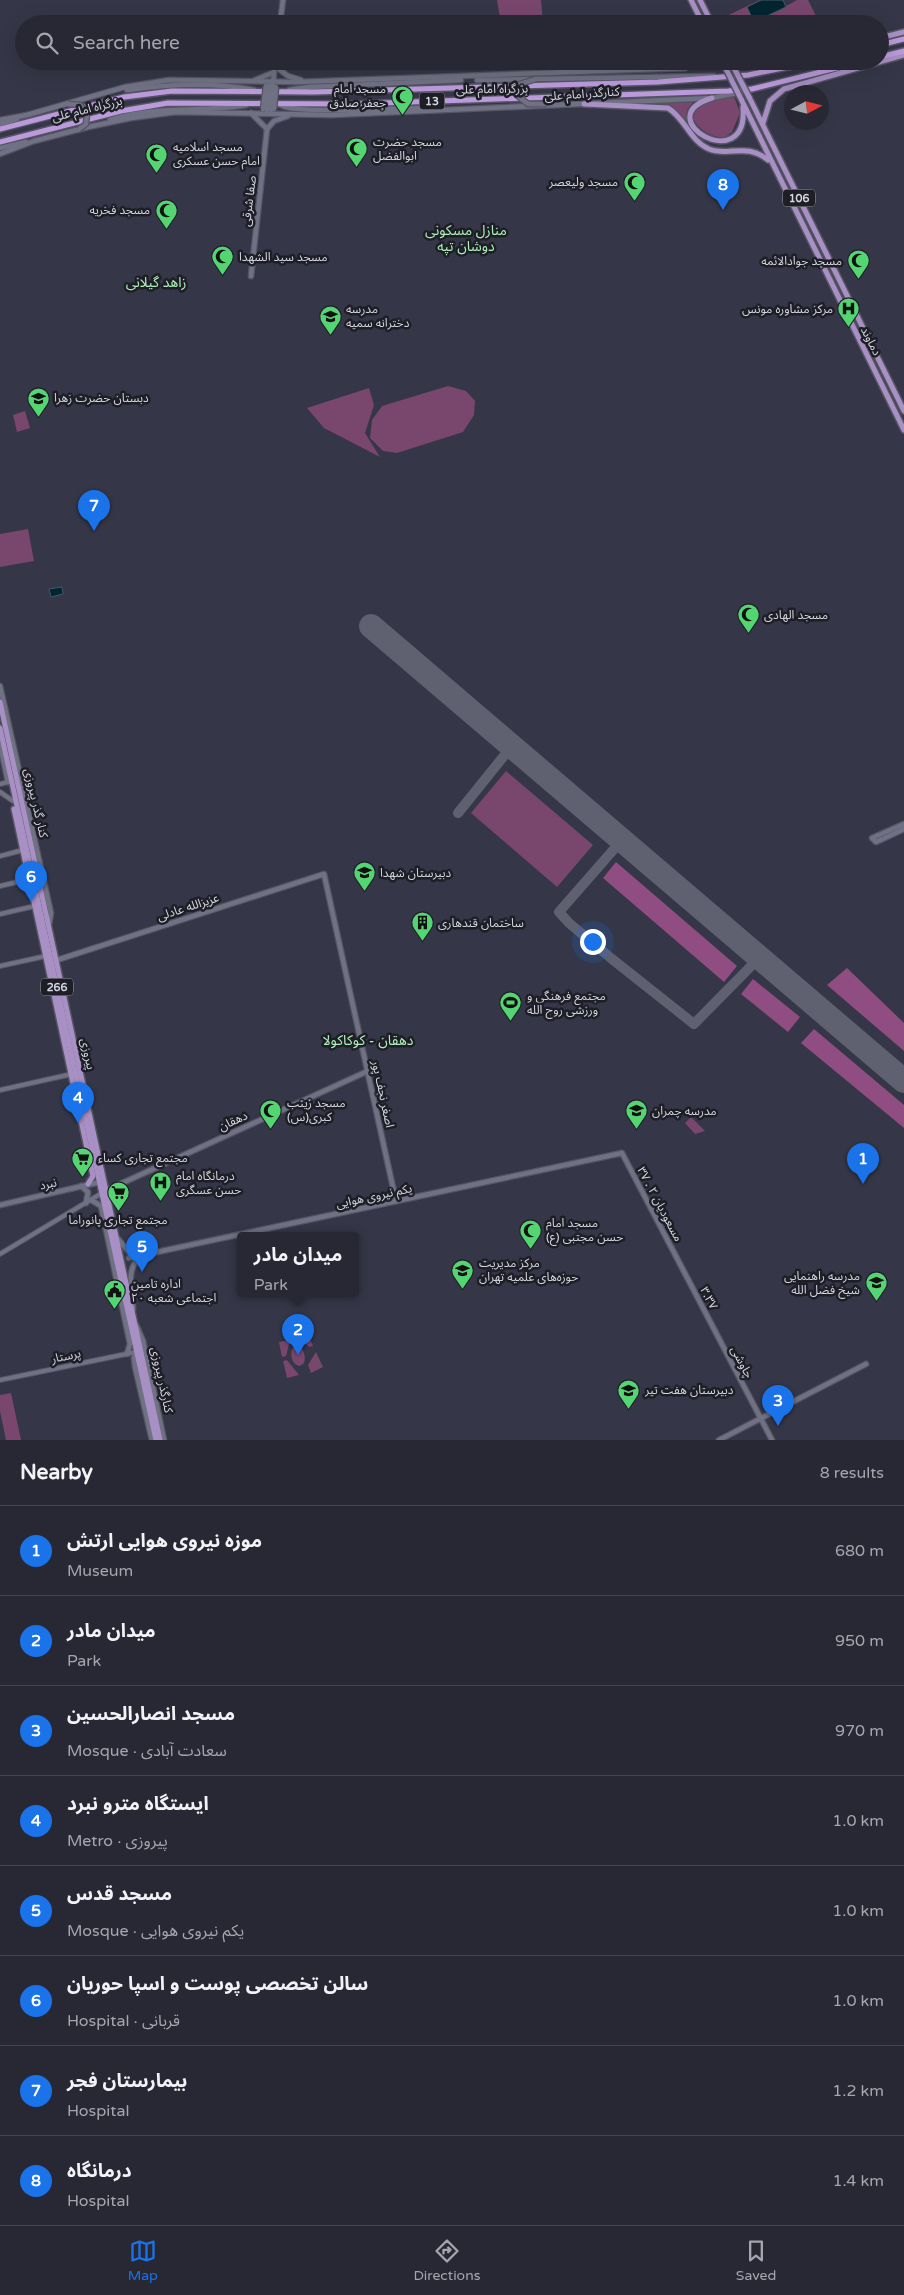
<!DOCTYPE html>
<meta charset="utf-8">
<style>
:root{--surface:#282835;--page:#343441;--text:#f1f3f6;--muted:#a5a6ad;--line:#444450;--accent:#1a73e8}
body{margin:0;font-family:"Varela Round","Noto Sans Arabic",sans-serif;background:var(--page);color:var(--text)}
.compass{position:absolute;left:784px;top:85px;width:45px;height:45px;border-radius:50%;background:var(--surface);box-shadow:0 5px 20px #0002;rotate:83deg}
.you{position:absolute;left:592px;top:941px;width:18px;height:18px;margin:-12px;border:4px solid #fff;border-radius:50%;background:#1a73e8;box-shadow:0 0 0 8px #1a73e833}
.badge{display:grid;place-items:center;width:32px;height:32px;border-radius:50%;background:var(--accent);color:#fff;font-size:16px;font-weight:700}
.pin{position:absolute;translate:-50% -41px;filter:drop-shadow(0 1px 2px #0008)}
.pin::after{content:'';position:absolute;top:26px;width:18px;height:15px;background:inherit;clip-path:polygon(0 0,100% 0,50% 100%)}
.popup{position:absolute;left:237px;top:1232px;width:122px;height:65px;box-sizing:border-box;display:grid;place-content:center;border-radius:5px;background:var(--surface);filter:drop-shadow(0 1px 4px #0005);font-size:16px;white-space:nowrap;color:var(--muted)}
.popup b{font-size:19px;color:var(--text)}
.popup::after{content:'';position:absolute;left:50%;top:100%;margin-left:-10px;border:10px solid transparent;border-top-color:var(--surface)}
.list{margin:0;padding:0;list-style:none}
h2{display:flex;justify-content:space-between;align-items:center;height:65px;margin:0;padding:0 20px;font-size:21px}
h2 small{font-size:16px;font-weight:400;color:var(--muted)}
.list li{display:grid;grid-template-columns:32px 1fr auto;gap:15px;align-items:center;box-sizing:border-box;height:90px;padding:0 20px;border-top:1px solid var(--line)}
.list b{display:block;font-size:19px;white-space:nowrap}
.list p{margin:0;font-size:16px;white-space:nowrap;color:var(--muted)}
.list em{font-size:16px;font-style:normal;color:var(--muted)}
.icon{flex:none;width:28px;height:28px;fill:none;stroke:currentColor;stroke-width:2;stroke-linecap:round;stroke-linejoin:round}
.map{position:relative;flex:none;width:904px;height:1440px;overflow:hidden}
.search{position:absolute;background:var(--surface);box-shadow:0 5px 20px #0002;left:15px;right:15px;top:15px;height:55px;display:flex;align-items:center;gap:12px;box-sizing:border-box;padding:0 18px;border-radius:28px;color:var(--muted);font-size:19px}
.sheet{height:785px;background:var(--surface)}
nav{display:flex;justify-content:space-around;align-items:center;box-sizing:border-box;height:70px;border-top:1px solid var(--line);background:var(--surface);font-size:14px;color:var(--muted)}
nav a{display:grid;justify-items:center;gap:2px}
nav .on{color:var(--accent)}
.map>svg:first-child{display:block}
</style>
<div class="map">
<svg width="904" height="1440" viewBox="0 0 904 1440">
<rect width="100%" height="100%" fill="#353647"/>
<!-- green -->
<g fill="#79476e">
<polygon points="497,0 541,0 543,24 501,24"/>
<polygon points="760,0 783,0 786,6 797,0 808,0 820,24 722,24 720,19"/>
<path d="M 734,96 L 740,113 L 732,132 L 724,138 C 709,136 701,131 693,119 C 696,99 718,98 734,96 Z"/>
<path d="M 693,102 L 687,110 L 686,125 C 678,113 672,105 656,103 Z"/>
<polygon points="448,386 466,391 475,401 474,415 463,432 397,453 383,451 370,438 372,420 382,406"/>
<polygon points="369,388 374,405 365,433 380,457 324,428 307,408"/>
<polygon points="25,411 30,428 17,432 13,415"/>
<polygon points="28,529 34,561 0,567 0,534"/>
<polygon points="506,771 593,845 557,887 471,813"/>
<polygon points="691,1117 705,1131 695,1134 685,1123"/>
<polygon points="308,1334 313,1346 309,1347 298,1337"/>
<polygon points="290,1340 286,1356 282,1357 279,1342"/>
<path d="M 297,1345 C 304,1348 306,1356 304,1363 L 300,1366 C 292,1365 290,1356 292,1349 Z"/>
<polygon points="316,1352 323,1367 311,1373 308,1365"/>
<polygon points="287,1360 299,1375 287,1378 283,1361"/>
<polygon points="11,1393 21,1440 6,1440 0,1411 0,1395"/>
</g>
<!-- forest -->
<g fill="#8f4d81">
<polygon points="616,862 737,966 724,982 603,878"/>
<polygon points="847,968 904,1023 904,1051 827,985"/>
<polygon points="753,979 800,1017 788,1032 741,994"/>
<polygon points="814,1029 904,1105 904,1128 801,1043"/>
</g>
<!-- water -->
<g fill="#032532" stroke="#425a66">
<polygon points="761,0 783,0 786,7 754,22 747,7"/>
<polygon points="62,587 63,594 51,597 49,589"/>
</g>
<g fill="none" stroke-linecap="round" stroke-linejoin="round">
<!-- taxiway -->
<g stroke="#606170" stroke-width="10">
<polyline points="458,813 512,746"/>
<polyline points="622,840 559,912 569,923 612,959 694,1024 760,957"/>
</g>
<!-- runway -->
<polyline stroke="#606170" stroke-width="24" points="371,626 904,1081"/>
<defs>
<g id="tertiary">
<polyline points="0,784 8,782"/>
<polyline points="0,792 13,801"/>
<polyline points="0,856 23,850"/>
<polyline points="0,886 30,879"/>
<polyline points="0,914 35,906"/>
<polyline points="0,966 46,956"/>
<polyline points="0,1090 72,1074"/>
<polyline points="0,1254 102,1193"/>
<polyline points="0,1380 136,1352"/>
</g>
<g id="secondary">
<polyline points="280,24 283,0"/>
<polyline points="275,66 288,76 301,80"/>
<polyline points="255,80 272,73"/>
<polyline points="477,80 714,76"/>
<polyline points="273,85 275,61"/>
<path d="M 127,90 C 169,84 213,82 254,90"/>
<polyline points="289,90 310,87 461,80"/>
<path d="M 281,105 C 294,115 411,107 436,108"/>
<polyline points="251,113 267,129"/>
<polyline points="0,120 27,115 125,87 169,80 296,82 685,68 699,61"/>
<path d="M 110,120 C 156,105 199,113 246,105"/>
<polyline points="0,124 17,119"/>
<polyline points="267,129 274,121 288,116"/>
<polyline points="0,148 26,142"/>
<polyline points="0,154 34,141 88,127 131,118 176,112 332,115 712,98 747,91"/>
<polyline points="251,276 267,129"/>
<polyline points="0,686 51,913 49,924"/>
<polyline points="0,744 8,782 12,781"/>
<polyline points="904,824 872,838 876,842 904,829"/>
<polyline points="57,960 324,874 396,1201"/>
<polyline points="81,1186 88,1192 86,1203"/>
<polyline points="107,1190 368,1071"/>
<polyline points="91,1200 101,1206 130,1344 127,1354"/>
<polyline points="0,1205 100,1182"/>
<polyline points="118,1239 129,1252 138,1255"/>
<polyline points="129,1258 622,1153 772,1440"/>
<path d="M 133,1309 C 133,1289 125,1273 139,1257"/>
<polyline points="136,1325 143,1341 164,1440"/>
<polyline points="136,1352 134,1358 135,1367 152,1440"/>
<polyline points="719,1440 866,1364"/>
</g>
<g id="primary">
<polyline points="691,0 703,24"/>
<polyline points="700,0 712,24"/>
<polyline points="880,38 904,32"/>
<polyline points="722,61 726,69"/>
<polyline points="731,61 734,68"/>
<polyline points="739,61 753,66 781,61"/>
<polyline points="749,97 904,411"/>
<path d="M 712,98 C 646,118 749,178 743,107"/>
<polyline points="741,99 904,430"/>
<path d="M 584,104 L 668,108 C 685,118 690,141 709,149 C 730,157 746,142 768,160"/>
<polyline points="763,123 770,101 784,89 904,55"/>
<polyline points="0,702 160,1440"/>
<polyline points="0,728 156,1440"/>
<polyline points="14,809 93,1176 88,1184"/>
</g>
<g id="trunk">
<polyline points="880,45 904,39"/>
<polyline points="880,57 904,51"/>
<polyline points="0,129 124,97 172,91 313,92 658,82 748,75 818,61"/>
<polyline points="0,142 121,111 168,103 355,104 728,91 752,89 865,61"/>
</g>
</defs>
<!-- tertiary casing -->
<use href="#tertiary" stroke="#545463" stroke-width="6"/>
<!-- secondary casing -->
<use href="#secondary" stroke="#545463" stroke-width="7"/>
<!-- primary casing -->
<use href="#primary" stroke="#545463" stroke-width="8"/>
<!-- trunk casing -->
<use href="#trunk" stroke="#545463" stroke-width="8"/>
<!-- tertiary -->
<use href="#tertiary" stroke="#707184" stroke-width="4"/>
<!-- secondary -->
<use href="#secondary" stroke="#707184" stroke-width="4.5"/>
<!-- primary -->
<use href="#primary" stroke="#a890c5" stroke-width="5"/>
<!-- trunk -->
<use href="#trunk" stroke="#bb9adb" stroke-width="5"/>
<defs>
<g id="secondary-bridge">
<polyline points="536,79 520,84 518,96 528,104 547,104"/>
<polyline points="68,104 80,105 87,113 86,124 78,130"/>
<polyline points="263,109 266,86"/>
<polyline points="274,109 276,87"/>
<polyline points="267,110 269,86"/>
<polyline points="271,110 273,86"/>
</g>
<g id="primary-bridge">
<polyline points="734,68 749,97"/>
<polyline points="726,69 741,99"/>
</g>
</defs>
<!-- secondary-bridge casing -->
<use href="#secondary-bridge" stroke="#545463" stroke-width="7" stroke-linecap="butt"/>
<!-- primary-bridge casing -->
<use href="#primary-bridge" stroke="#545463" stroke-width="8" stroke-linecap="butt"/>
<!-- secondary-bridge -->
<use href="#secondary-bridge" stroke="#707184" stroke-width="4.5"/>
<!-- primary-bridge -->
<use href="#primary-bridge" stroke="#a890c5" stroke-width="5"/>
</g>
<!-- icons -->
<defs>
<symbol id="mosque-pin" viewBox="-11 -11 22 30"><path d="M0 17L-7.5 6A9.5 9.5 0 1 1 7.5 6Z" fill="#53d672" stroke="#1e1e26"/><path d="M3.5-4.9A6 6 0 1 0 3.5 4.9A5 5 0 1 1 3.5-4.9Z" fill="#111"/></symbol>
<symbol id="hospital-pin" viewBox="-11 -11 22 30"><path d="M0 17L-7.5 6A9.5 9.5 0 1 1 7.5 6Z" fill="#53d672" stroke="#1e1e26"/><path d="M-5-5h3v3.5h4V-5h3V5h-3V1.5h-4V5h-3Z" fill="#111"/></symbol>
<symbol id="school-pin" viewBox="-11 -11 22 30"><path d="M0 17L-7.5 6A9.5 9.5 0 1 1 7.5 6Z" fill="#53d672" stroke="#1e1e26"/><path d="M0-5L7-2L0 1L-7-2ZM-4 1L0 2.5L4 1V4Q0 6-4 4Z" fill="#111"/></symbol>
<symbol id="building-pin" viewBox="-11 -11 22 30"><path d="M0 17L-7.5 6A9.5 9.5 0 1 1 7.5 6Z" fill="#53d672" stroke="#1e1e26"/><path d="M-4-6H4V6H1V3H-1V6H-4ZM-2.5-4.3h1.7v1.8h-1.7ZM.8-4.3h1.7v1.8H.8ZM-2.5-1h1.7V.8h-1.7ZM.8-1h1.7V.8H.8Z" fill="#111"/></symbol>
<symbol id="stadium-pin" viewBox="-11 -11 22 30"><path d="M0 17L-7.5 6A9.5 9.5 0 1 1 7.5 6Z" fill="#53d672" stroke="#1e1e26"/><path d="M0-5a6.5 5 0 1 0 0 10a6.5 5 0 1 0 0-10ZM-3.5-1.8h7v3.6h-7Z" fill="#111"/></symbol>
<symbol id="supermarket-pin" viewBox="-11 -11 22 30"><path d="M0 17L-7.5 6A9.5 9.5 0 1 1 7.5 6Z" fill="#53d672" stroke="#1e1e26"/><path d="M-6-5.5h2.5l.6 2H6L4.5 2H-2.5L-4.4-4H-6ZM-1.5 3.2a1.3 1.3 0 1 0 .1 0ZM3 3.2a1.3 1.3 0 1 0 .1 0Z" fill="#111"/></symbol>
<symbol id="civic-pin" viewBox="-11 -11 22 30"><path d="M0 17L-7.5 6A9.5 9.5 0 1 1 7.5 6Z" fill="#53d672" stroke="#1e1e26"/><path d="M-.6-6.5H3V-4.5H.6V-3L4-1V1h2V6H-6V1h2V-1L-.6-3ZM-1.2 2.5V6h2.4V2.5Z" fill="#111"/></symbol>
</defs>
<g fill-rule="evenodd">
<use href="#mosque-pin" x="390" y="84" width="25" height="34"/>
<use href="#mosque-pin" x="344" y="136" width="25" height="34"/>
<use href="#mosque-pin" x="144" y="142" width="25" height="34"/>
<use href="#mosque-pin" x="622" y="170" width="25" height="34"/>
<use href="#mosque-pin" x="154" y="198" width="25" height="34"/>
<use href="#mosque-pin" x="210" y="244" width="25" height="34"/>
<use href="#mosque-pin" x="846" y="248" width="25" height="34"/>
<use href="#hospital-pin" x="836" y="296" width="25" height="34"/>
<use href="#school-pin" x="318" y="304" width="25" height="34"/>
<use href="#school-pin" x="26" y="386" width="25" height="34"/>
<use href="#mosque-pin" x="736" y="602" width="25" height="34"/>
<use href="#school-pin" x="352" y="860" width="25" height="34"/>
<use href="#building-pin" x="410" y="910" width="25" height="34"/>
<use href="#stadium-pin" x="498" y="990" width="25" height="34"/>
<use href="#mosque-pin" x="258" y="1098" width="25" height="34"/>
<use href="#school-pin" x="624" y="1098" width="25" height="34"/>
<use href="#supermarket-pin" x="70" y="1146" width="25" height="34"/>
<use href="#hospital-pin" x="148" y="1170" width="25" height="34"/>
<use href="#supermarket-pin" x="106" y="1180" width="25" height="34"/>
<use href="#mosque-pin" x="518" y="1218" width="25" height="34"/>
<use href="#school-pin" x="450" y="1258" width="25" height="34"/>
<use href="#school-pin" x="864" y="1270" width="25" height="34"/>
<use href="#civic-pin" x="102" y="1278" width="25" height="34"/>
<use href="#school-pin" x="616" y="1378" width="25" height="34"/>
</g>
<g text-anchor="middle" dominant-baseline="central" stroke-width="5" stroke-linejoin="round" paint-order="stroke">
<!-- shield labels -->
<g fill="#1e1e26" stroke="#9d9ea8" stroke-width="1">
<rect x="419.5" y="92.5" width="25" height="17" rx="4"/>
<rect x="783" y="189.5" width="32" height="17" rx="4"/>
<rect x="41" y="978.5" width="32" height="17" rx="4"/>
</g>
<g font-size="11" font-weight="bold" fill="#d4d5e0">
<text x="432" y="101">13</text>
<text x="799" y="198">106</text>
<text x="57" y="987">266</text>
</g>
<!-- poi labels -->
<g font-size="12" fill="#d4d5e0" stroke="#1e1e26" text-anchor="start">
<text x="386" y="89" text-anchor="end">مسجد امام<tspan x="386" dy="14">جعفر صادق</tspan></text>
<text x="373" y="142">مسجد حضرت<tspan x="373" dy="14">ابوالفضل</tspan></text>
<text x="173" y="147">مسجد اسلامیه<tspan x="173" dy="14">امام حسن عسکری</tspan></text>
<text x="618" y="182" text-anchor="end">مسجد ولیعصر</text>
<text x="150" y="210" text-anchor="end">مسجد فخریه</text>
<text x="239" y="257">مسجد سید الشهدا</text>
<text x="842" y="261" text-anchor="end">مسجد جوادالائمه</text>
<text x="346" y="309">مدرسه<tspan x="346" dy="14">دخترانه سمیه</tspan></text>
<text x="833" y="309" text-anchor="end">مرکز مشاوره مونس</text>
<text x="54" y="398">دبستان حضرت زهرا</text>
<text x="764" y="615">مسجد الهادی</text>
<text x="380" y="873">دبیرستان شهدا</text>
<text x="438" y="923">ساختمان قندهاری</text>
<text x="527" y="996">مجتمع فرهنگی و<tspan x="527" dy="14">ورزشی روح الله</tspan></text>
<text x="287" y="1103">مسجد زینب<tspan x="287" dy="14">کبری(س)</tspan></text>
<text x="652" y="1111">مدرسه چمران</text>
<text x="98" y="1158">مجتمع تجاری کساء</text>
<text x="176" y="1176">درمانگاه امام<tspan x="176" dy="14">حسن عسگری</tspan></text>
<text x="118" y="1220" text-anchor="middle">مجتمع تجاری پانوراما</text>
<text x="546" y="1223">مسجد امام<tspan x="546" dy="14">حسن مجتبی (ع)</tspan></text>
<text x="479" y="1263">مرکز مدیریت<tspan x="479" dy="14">حوزه‌های علمیه تهران</tspan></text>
<text x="860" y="1276" text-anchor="end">مدرسه راهنمایی<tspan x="860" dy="14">شیخ فضل الله</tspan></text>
<text x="131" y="1284">اداره تامین<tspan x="131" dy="14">اجتماعی شعبه ۲۰</tspan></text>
<text x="645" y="1390">دبیرستان هفت تیر</text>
</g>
<!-- street labels -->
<g font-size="12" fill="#d4d5e0" stroke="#1e1e26">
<text transform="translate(492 89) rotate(-1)">بزرگراه امام علی</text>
<text transform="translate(582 94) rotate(-4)">کنارگذر امام علی</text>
<text transform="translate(87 109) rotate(-14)">بزرگراه امام علی</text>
<text transform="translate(249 201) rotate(-83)">صفا شرقی</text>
<text transform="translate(871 341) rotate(63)">دماوند</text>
<text transform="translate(36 803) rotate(77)">کنار گذر پیروزی</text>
<text transform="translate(188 907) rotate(-18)">عزیزالله عادلی</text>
<text transform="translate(88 1054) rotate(78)">پیروزی</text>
<text transform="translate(383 1094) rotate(78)">اصغر نجف پور</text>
<text transform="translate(233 1121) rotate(-25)">دهقان</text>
<text transform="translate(48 1184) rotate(-13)">نبرد</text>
<text transform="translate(374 1196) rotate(-12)">یکم نیروی هوایی</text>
<text transform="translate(660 1204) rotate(62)">مسعودیان ۲ . ۳۷</text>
<text transform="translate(709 1298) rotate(62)">۳.۳۷</text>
<text transform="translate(66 1356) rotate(-12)">پرستار</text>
<text transform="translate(742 1362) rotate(62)">چاوشی</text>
<text transform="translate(162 1380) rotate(78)">کنارگذر پیروزی</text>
</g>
<!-- neighbourhood labels -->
<g font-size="14" fill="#aeefb8" stroke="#1e1e26">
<text x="466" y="230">منازل مسکونی<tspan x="466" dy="16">دوشان تپه</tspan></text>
<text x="156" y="282">زاهد گیلانی</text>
<text x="368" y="1040">دهقان - کوکاکولا</text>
</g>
</g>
</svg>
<svg class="compass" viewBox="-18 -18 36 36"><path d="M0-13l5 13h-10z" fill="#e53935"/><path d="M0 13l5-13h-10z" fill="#a5a6ad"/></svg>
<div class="you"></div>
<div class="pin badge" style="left:863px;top:1184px">1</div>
<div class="pin badge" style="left:298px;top:1355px">2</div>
<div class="popup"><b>میدان مادر</b>Park</div>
<div class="pin badge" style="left:778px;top:1426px">3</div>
<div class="pin badge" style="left:78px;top:1123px">4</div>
<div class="pin badge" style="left:142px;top:1272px">5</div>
<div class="pin badge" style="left:31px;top:902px">6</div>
<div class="pin badge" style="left:94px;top:531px">7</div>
<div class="pin badge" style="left:723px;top:210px">8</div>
<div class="search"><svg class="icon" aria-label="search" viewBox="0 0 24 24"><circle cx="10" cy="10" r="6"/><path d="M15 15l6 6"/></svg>Search here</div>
</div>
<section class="sheet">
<h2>Nearby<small>8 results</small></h2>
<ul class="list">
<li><span class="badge">1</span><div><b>موزه نیروی هوایی ارتش</b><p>Museum</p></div><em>680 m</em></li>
<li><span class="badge">2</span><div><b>میدان مادر</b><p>Park</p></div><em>950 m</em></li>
<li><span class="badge">3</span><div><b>مسجد انصارالحسین</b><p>Mosque · سعادت آبادی</p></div><em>970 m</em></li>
<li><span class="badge">4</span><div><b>ایستگاه مترو نبرد</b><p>Metro · پیروزی</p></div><em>1.0 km</em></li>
<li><span class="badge">5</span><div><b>مسجد قدس</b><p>Mosque · یکم نیروی هوایی</p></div><em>1.0 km</em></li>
<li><span class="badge">6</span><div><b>سالن تخصصی پوست و اسپا حوریان</b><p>Hospital · قربانی</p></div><em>1.0 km</em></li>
<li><span class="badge">7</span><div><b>بیمارستان فجر</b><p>Hospital</p></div><em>1.2 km</em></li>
<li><span class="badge">8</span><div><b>درمانگاه</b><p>Hospital</p></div><em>1.4 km</em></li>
</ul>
</section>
<nav>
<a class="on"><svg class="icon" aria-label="map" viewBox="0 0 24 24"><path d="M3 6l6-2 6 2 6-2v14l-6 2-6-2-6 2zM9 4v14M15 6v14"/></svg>Map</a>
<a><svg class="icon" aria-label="directions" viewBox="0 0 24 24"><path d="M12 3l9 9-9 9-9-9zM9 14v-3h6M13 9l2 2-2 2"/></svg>Directions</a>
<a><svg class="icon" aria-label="saved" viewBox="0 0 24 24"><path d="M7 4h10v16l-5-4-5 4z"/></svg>Saved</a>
</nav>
